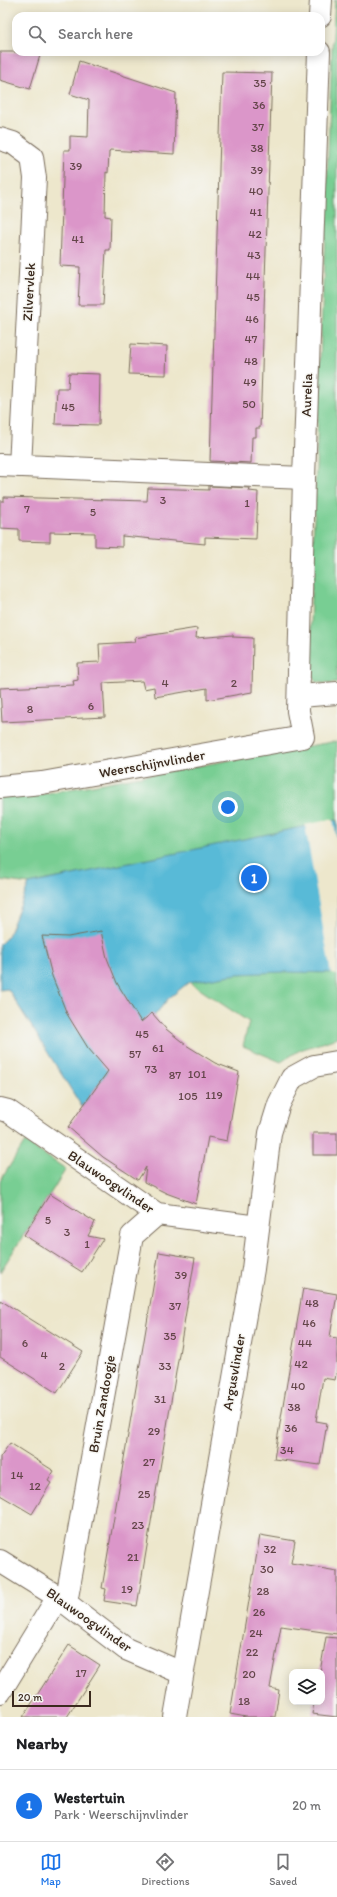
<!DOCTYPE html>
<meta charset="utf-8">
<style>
:root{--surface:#fff;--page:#f2f2f2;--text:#202124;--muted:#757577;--line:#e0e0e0;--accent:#1a73e8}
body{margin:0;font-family:Itim,sans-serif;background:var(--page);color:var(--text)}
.controls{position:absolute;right:12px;bottom:12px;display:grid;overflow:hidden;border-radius:8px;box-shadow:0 2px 10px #0003}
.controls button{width:36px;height:36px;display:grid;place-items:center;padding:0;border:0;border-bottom:1px solid var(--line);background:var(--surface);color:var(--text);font:20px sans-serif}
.scale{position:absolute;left:12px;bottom:10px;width:79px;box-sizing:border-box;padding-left:4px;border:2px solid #3b2a1e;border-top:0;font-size:11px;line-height:14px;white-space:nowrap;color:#3b2a1e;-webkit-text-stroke:3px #f6f6f2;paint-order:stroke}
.you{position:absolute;left:228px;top:807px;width:14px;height:14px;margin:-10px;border:3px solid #fff;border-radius:50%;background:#1a73e8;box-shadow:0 0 0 6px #1a73e833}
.badge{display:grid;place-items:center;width:26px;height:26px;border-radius:50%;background:var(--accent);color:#fff;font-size:13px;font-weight:700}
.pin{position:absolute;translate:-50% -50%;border:2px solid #fff;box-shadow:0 1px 4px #0006}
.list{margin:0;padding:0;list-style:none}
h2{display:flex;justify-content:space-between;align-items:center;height:52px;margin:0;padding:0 16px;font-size:17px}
h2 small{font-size:13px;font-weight:400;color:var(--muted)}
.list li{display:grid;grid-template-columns:26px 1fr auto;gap:12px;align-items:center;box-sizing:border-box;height:72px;padding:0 16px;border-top:1px solid var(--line)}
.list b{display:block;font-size:15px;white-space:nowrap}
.list p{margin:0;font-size:13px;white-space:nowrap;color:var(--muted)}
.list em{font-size:13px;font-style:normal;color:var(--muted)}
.icon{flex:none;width:22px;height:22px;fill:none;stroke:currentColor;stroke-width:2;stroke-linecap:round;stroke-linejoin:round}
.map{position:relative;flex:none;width:337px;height:1717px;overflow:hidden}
.search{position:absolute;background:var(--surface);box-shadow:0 2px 10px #0003;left:12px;right:12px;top:12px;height:44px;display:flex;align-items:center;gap:10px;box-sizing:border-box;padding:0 14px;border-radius:12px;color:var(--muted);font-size:15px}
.sheet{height:124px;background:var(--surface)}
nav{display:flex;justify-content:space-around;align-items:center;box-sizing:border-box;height:56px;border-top:1px solid var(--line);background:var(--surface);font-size:11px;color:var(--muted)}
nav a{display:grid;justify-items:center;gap:2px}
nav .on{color:var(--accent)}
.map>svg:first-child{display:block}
</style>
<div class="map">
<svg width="337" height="1717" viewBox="0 0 337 1717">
<rect width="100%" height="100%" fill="#f6f6f2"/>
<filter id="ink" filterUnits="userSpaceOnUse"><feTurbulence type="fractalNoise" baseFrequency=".025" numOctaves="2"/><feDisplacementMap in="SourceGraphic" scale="8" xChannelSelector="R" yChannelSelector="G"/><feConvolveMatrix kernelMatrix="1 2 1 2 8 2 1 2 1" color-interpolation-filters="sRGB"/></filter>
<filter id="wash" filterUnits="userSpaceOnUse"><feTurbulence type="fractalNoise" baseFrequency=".012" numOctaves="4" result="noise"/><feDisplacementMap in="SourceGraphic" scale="16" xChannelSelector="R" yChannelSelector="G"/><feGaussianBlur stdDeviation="0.9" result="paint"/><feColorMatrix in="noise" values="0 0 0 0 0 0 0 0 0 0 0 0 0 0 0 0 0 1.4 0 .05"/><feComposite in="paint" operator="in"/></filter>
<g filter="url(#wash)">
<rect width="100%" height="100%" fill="#ede7cc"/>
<!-- green -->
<g fill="#78ce93" stroke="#5a7c58">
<polygon points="335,0 337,0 337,683 329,684 316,682 311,673 309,651 332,49"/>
<polygon points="337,741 337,1038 300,1050 281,1062 243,1046 249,1022 189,982 166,856 29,884 0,880 0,797 31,796"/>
<polygon points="25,1142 66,1169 0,1272 0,1181"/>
</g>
<!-- water -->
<polygon fill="#59bad7" stroke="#4a727a" points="335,820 337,822 337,973 284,972 238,974 189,982 168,999 155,1015 108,1071 82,1107 8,989 0,990 0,944 8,936 29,884"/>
<!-- pier -->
<polygon fill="#ede7cc" points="333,819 337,842 337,975 331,974 305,825"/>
<g id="blocks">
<!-- building -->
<g fill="#db96c9">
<polygon points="0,52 41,52 30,89 0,80"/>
<polygon points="79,61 176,93 174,154 110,150 109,152 108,173 106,172 105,216 111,217 110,250 106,250 103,305 78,305 80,267 60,266 64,150 70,150 70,136 88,137 89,100 70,94"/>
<polygon points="222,72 272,73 260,428 256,428 256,437 252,437 251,463 210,461"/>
<polygon points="131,344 167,346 166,375 129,374"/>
<polygon points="69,373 100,374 99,425 55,424 57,388 68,388"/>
<polygon points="209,486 250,488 249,491 258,492 256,539 205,537 205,544 122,536 122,547 95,546 95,533 50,532 50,542 19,541 19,529 0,528 0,501 4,501 4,497 147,501 148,488 209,490"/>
<polygon points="197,628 196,638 233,635 233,637 253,638 252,692 207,700 207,688 155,697 154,687 144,689 142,681 103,683 105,717 2,722 0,688 74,685 73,681 78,680 77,663 100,662 99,644 135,642 134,638"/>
<polygon points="101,931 107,958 117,983 141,1022 152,1013 166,1029 186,1045 215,1063 239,1072 227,1141 208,1137 196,1204 166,1193 144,1182 146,1167 138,1180 103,1157 68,1127 108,1071 88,1048 67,1014 52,976 42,936 68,937"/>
<rect x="313" y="1133" width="24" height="22"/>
<polygon points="50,1194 95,1222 88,1236 103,1239 82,1272 24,1235"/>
<polygon points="159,1252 195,1258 137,1606 104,1601 106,1589 102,1588"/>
<polygon points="303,1288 337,1294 330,1337 337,1338 337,1369 335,1380 323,1378 316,1421 327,1423 320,1465 274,1459"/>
<polygon points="0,1300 83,1352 57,1393 0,1357"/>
<polygon points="10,1443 54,1471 48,1481 51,1483 32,1514 0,1495 0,1457"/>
<polygon points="260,1535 295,1541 291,1563 337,1571 337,1634 281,1626 270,1688 279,1690 275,1717 246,1717 230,1714"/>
<polygon points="326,1637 337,1638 337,1717 312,1714 314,1702 322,1702 322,1672 320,1672"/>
<polygon points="69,1645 100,1665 67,1717 23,1717"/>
</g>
</g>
</g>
<g filter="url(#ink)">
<use href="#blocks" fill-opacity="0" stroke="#796c5b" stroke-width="1"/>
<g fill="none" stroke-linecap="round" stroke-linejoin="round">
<defs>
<g id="minor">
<polyline points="320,16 321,0"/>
<polyline points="0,139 13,143 32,157 35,178 20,466"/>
<polyline points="0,465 304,478"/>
<polyline points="300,696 337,693"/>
<polyline points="0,787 42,783 303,737 298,711 304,478 319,52"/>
<polyline points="0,1109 8,1111 157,1214 258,1227"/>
<polyline points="0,1561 58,1597 126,1649 182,1673"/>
<polyline points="66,1603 132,1236 157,1214"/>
<polyline points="0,1692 58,1597"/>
<polyline points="175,1717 253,1269 270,1133 279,1104 292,1078 314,1066 337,1062"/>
</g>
</defs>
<!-- minor casing -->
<use href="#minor" stroke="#796c5b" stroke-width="24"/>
<!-- minor -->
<use href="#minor" stroke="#fff" stroke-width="22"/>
</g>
</g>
<g text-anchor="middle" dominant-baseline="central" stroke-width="3" stroke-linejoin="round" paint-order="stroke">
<!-- number labels -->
<g font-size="12" fill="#634549">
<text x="260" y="83">35</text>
<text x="259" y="105">36</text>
<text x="258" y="127">37</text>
<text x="257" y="148">38</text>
<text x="76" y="166">39</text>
<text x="257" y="170">39</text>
<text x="256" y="191">40</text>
<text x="256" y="212">41</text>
<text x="255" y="234">42</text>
<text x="78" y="239">41</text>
<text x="254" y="255">43</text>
<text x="253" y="276">44</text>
<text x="253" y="297">45</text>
<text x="252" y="319">46</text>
<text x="251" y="339">47</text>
<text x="251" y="361">48</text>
<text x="250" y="382">49</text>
<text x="249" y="404">50</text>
<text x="68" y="407">45</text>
<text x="163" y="500">3</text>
<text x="247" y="503">1</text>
<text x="27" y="509">7</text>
<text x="93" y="512">5</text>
<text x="165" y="683">4</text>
<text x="234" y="683">2</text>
<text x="91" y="706">6</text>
<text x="30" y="709">8</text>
<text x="142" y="1034">45</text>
<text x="158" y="1048">61</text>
<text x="135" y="1054">57</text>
<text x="151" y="1069">73</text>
<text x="197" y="1074">101</text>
<text x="175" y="1075">87</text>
<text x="214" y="1095">119</text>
<text x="188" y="1096">105</text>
<text x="48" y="1220">5</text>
<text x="67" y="1232">3</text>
<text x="87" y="1244">1</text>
<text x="181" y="1275">39</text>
<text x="312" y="1303">48</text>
<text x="175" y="1306">37</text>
<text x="309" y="1323">46</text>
<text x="170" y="1336">35</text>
<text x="25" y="1343">6</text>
<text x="305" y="1343">44</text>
<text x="44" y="1355">4</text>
<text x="301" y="1364">42</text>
<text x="62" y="1366">2</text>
<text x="165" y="1366">33</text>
<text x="298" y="1386">40</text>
<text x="160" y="1399">31</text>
<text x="294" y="1407">38</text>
<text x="291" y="1428">36</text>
<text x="154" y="1431">29</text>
<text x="287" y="1450">34</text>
<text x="149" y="1462">27</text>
<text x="17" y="1475">14</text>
<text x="35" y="1486">12</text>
<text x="144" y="1494">25</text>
<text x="138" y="1525">23</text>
<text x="270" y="1549">32</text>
<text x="133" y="1557">21</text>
<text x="267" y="1569">30</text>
<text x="127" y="1589">19</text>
<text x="263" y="1591">28</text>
<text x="259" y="1612">26</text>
<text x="256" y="1633">24</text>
<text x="252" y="1652">22</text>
<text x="81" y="1673">17</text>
<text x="249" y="1674">20</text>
<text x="244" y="1701">18</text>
</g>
<!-- street labels -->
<g font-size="14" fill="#3b2a1e" stroke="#f6f6f2">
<text transform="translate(29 292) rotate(-87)">Zilvervlek</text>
<text transform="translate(307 395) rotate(-88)">Aurelia</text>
<text transform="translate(152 764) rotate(-10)">Weerschijnvlinder</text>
<text transform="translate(111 1182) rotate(34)">Blauwoogvlinder</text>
<text transform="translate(234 1372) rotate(-80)">Argusvlinder</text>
<text transform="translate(102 1404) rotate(-80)">Bruin Zandoogje</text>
<text transform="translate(89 1620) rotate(35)">Blauwoogvlinder</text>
</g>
</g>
</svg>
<div class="controls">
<button><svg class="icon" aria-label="layers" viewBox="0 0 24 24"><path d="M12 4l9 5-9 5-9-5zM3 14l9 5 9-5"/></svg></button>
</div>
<div class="scale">20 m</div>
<div class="you"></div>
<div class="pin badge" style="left:254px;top:878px">1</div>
<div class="search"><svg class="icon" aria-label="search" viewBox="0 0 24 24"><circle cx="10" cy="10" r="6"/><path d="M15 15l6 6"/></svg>Search here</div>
</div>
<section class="sheet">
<h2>Nearby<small></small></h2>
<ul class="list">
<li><span class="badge">1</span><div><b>Westertuin</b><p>Park · Weerschijnvlinder</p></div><em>20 m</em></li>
</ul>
</section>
<nav>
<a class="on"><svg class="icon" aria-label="map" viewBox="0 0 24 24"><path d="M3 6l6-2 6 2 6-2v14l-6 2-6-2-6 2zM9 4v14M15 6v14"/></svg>Map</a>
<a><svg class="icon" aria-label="directions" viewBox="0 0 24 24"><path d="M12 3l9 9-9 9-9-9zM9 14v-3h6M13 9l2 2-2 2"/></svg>Directions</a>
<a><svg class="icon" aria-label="saved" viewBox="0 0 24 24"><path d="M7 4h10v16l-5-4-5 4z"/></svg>Saved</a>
</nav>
